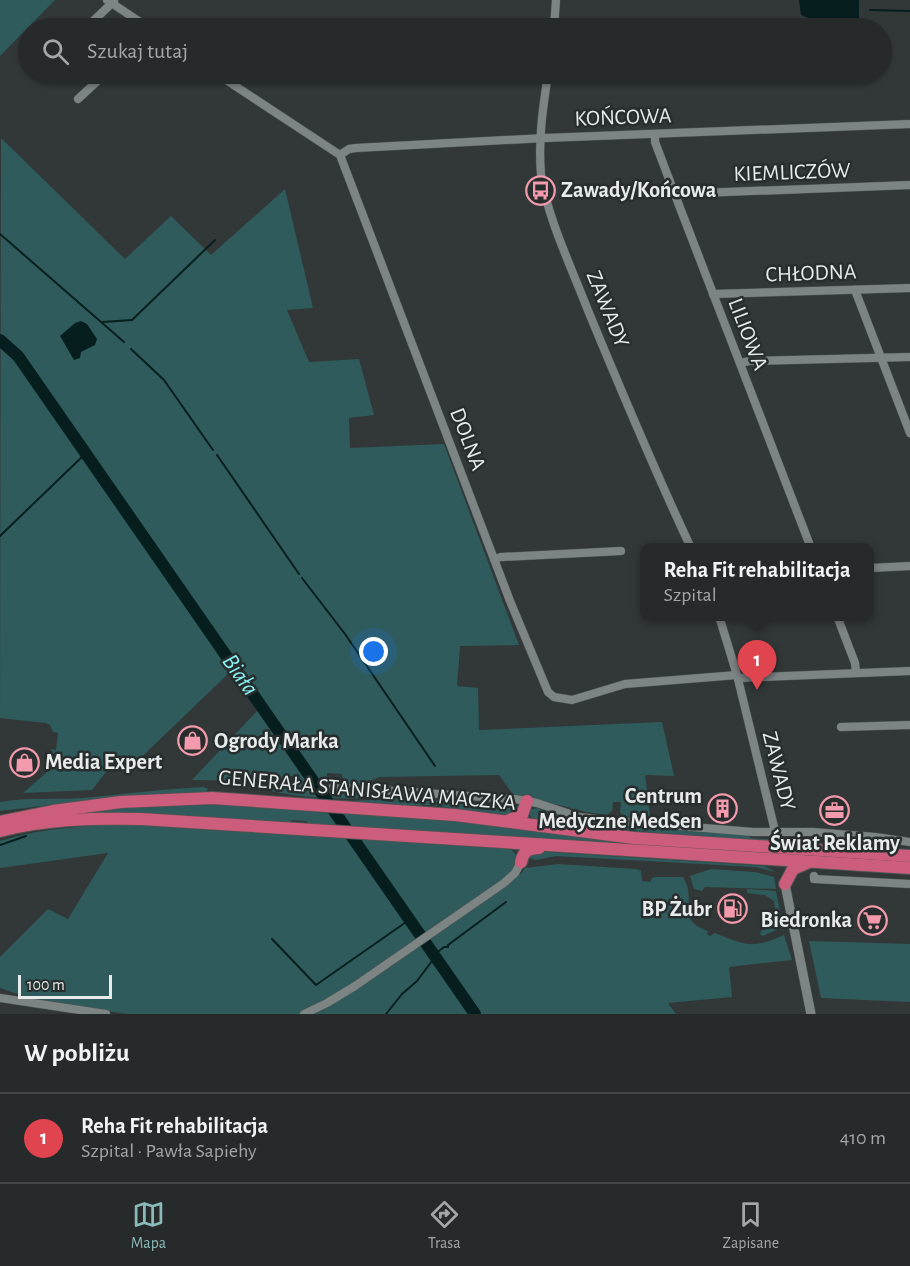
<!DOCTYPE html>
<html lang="pl">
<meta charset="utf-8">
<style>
:root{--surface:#262a2a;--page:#323636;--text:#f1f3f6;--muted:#a4a7a8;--line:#424647;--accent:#8bbbb9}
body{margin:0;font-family:"Alegreya Sans",sans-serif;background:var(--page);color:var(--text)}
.scale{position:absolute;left:18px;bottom:15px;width:94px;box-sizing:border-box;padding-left:6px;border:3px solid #e7ebeb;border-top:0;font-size:16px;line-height:21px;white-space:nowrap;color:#e7ebeb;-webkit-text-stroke:4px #282e2e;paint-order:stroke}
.you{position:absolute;left:374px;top:652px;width:21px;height:21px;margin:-15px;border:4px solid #fff;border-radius:50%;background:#1a73e8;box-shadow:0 0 0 9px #1a73e833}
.badge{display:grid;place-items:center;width:39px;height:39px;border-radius:50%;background:var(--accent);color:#fff;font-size:20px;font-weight:700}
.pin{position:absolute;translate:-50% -50px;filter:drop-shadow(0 2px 3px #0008)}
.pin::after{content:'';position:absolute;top:32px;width:21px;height:18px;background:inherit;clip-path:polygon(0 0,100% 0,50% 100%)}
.popup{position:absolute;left:640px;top:543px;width:234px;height:78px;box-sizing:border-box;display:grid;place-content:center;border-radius:12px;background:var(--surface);filter:drop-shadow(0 2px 4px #0005);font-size:20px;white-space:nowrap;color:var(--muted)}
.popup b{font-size:22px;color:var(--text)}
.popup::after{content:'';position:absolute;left:50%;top:100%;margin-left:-12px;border:12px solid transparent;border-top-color:var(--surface)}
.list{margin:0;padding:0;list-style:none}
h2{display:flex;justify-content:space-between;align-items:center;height:78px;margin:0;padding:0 24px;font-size:26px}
h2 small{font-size:20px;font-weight:400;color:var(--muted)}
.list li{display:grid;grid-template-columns:39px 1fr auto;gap:18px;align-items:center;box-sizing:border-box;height:90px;padding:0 24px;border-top:2px solid var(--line)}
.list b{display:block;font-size:22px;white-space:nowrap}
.list p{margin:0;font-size:20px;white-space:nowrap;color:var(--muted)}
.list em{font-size:20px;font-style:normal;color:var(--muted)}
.icon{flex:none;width:33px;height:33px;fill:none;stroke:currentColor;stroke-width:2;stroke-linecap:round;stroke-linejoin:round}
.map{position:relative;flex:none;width:910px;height:1014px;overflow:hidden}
.search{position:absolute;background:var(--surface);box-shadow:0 2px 4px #0004;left:18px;right:18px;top:18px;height:66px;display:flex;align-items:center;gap:15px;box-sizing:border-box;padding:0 21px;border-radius:33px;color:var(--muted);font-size:22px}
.sheet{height:168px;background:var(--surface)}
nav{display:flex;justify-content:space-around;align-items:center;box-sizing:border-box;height:84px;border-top:2px solid var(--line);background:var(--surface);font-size:16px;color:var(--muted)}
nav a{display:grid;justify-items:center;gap:3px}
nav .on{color:var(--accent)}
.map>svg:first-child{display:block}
</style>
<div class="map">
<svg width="910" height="1014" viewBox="0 0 910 1014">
<rect width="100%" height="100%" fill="#323838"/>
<!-- green -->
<g fill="#2f5b5c">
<polygon points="0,0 55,0 0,56"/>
<path d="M 1,138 L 125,259 L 171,216 L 211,255 L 285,189 L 313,308 L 287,310 L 309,362 L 359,359 L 374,415 L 349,418 L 350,448 L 444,444 L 519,645 L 460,646 L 457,686 L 478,688 L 479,730 L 662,722 L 674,776 L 645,775 L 650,815 L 655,820 L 623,817 L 620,812 L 621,802 L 613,802 L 612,811 L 607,815 L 586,812 L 555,804 L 555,805 L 531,798 L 530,794 L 525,794 L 523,797 L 514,796 L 499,775 L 379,777 L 370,781 L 369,787 L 344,785 L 342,774 L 327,773 L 327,789 L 408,796 C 357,799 306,802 256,787 L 298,788 L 299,776 L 288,776 L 286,780 L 281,781 L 192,780 L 258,710 L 230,672 L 126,772 L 109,768 L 92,790 L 23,793 L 55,765 L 56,758 L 51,749 L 56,750 L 58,733 L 53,732 L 50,725 L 46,723 L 0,718 Z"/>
<path d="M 204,787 L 208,789 L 206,792 L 125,796 L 0,811 L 0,802 C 27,797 56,800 83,798 C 124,794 164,789 204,787 Z"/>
<polygon points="409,798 515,805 518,808 516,816 430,805 384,806 350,801"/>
<polygon points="222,803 271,806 324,813 401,815 801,854 801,857 311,825 306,821 292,820 288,824 37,818 119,807"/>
<path d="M 537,808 L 555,814 L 556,812 L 605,823 L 630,826 L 750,835 L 750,838 L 802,842 L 802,844 C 711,838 621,831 532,818 L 529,813 L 530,810 Z"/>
<path d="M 137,825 L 222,831 L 268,830 L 342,838 L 393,838 L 429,844 L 508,849 C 520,853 517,861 512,869 L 521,874 L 525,868 L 558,864 L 636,869 L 641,871 L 642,881 L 650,882 L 652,878 L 655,877 L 683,877 C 699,904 673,918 708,931 L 707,934 L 710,936 L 715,933 C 747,946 752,949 784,935 L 792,960 L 729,967 L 732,997 L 668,1003 L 676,1014 L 126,1014 L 29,998 L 0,988 L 0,957 L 48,909 L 68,919 L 108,853 L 0,868 L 0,841 C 45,827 90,825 137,825 Z"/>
<polygon points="531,851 764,866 776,872 755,867 556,856 536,860 527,857"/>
<polygon points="711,869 755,872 774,877 776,889 705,887 702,891 694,889 690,876"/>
<polygon points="747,889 776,891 783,927 763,936 760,934 761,931 774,926 777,922 774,901 765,895 747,893"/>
<polygon points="809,941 910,944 910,1002 821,998"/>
</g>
<!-- water -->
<g fill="#071e1e">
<path d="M 799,0 L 859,0 L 859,20 L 856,23 C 839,27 817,23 801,15 Z"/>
<polygon points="81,321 87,324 97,339 95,345 81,352 80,358 74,360 60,336 75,323"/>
</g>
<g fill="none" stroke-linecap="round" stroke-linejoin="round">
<!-- stream -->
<g stroke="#071e1e" stroke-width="2">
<polyline points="870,10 910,11"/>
<polyline points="0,234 124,342"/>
<polyline points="103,322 132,320 215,240"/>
<polyline points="131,349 164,380 213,450"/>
<polyline points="217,455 299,574"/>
<polyline points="0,536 85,454"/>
<polyline points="302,578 345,634 435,766"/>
<polyline points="0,845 26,836"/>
<polyline points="272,939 316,985 409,920"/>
<polyline points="434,955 444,947 448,947 448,945 506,902"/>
<polyline points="386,1014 402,994 417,981 435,957"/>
</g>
<!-- river -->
<polyline stroke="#071e1e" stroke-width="12" points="0,340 18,356 475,1014"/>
<defs>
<g id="minor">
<polyline points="107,0 149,28"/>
<polyline points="86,28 114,1"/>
<polyline points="554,28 556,0"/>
<polyline points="217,74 340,155 510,601 548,692 554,697 572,700 625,684 737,675"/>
<path d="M 548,74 C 543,107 538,140 541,174 C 546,214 572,269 587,308 C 620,388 654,469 691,548"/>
<polyline points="78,99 105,74"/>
<polyline points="655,134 655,142 677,200 811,548"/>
<polyline points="340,155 349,149 356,148 545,138 910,124"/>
<polyline points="674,194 910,185"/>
<polyline points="855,290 910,433"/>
<polyline points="713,294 910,288"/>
<polyline points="741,363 749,361 910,357"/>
<polyline points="494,559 501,557 621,551"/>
<polyline points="870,568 910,566"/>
<polyline points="719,616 737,675 775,831"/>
<polyline points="837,616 855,663 856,672"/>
<polyline points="738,678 910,671"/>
<polyline points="841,727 910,725"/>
<polyline points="333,787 515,799 537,803 579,817 606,820 753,832 813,832 875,837 910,842"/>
<polyline points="814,876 814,879 910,884"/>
<polyline points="0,998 106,1014"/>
<polyline points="304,1014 327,1003 355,986 504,883 515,873 521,862"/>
</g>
<polyline id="tertiary" points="785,884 811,1014"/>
<g id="trunk">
<polyline points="509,820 522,815 527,801"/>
<polyline points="0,822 53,811 121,802 212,798 455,815 634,838 910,856"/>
<path d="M 0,831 C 46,819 94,818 141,819 L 910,868"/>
<path d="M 521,862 C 524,850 528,849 539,848"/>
<polyline points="785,884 793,869 809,862"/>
</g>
</defs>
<!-- minor casing -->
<use href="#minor" stroke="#4f5454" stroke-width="9"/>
<!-- tertiary casing -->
<use href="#tertiary" stroke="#4f5454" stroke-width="10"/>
<!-- trunk casing -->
<use href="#trunk" stroke="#4f5454" stroke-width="14"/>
<!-- minor -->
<use href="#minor" stroke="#7d8484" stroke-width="8"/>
<!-- tertiary -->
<use href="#tertiary" stroke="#7d8484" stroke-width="9"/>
<!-- trunk -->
<use href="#trunk" stroke="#cc5d7c" stroke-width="12"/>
</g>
<!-- icons -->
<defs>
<symbol id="bus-ring" viewBox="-11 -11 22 22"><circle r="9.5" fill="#282e2e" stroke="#f39aac" stroke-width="1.5"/><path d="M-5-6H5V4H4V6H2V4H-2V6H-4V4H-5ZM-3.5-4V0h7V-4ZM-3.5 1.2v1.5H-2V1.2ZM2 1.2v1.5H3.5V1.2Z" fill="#f39aac"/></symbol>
<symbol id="shop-ring" viewBox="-11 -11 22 22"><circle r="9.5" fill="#282e2e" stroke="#f39aac" stroke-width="1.5"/><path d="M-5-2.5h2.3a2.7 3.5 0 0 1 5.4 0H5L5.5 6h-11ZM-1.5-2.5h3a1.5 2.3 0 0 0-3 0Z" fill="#f39aac"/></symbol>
<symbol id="building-ring" viewBox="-11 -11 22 22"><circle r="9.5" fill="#282e2e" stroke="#f39aac" stroke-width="1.5"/><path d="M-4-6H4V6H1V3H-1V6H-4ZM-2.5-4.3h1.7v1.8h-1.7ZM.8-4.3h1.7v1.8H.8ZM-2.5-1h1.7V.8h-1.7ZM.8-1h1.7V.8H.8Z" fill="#f39aac"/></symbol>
<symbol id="office-ring" viewBox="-11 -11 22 22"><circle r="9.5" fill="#282e2e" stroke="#f39aac" stroke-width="1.5"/><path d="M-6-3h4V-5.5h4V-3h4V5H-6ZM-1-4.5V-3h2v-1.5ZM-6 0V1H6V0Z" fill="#f39aac"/></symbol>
<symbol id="fuel-ring" viewBox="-11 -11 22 22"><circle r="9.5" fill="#282e2e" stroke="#f39aac" stroke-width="1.5"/><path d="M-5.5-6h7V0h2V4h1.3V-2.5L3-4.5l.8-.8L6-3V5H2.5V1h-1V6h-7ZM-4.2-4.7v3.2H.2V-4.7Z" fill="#f39aac"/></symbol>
<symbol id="supermarket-ring" viewBox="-11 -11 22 22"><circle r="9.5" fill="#282e2e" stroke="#f39aac" stroke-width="1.5"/><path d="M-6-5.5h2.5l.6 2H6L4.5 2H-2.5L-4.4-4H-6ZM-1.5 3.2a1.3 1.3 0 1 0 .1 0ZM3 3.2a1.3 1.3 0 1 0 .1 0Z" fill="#f39aac"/></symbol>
</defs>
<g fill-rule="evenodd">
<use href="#bus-ring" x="524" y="174" width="33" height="33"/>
<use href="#shop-ring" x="176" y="724" width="33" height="33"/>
<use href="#shop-ring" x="8" y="746" width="33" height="33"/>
<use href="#building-ring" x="706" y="792" width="33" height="33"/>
<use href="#office-ring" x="818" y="794" width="33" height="33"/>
<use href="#fuel-ring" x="716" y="892" width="33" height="33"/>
<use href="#supermarket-ring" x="856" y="904" width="33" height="33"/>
</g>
<g text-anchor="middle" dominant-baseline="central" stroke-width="5" stroke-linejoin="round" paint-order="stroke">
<!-- street labels -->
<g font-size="22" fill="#e7ebeb" stroke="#282e2e">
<text transform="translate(623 117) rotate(-2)">KOŃCOWA</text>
<text transform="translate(792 172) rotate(-2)">KIEMLICZÓW</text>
<text transform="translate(811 273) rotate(-2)">CHŁODNA</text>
<text transform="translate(608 309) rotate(68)">ZAWADY</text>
<text transform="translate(748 334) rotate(69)">LILIOWA</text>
<text transform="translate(468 439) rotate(69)">DOLNA</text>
<text transform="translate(779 771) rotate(76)">ZAWADY</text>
<text transform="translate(367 790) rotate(5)">GENERAŁA STANISŁAWA MACZKA</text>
</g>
<!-- poi labels -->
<g font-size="22" font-weight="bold" fill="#e7ebeb" stroke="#282e2e" text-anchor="start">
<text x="561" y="190">Zawady/Końcowa</text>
<text x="214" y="741">Ogrody Marka</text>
<text x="45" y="762">Media Expert</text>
<text x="702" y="796" text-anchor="end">Centrum<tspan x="702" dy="25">Medyczne MedSen</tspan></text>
<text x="835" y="843" text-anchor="middle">Świat Reklamy</text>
<text x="712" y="909" text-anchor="end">BP Żubr</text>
<text x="852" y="920" text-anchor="end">Biedronka</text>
</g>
<!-- water labels -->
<g font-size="24" font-style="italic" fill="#87f3f7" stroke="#282e2e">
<text transform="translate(240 675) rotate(55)">Biała</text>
</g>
</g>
</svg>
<div class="scale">100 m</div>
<div class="you"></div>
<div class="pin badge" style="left:757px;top:690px;background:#e0444e">1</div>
<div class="popup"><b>Reha Fit rehabilitacja</b>Szpital</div>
<div class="search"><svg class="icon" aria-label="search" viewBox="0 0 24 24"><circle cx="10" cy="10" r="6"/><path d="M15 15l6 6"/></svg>Szukaj tutaj</div>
</div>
<section class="sheet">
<h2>W pobliżu<small></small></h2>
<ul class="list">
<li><span class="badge" style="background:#e0444e">1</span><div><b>Reha Fit rehabilitacja</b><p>Szpital · Pawła Sapiehy</p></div><em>410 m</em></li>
</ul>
</section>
<nav>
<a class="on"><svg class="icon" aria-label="map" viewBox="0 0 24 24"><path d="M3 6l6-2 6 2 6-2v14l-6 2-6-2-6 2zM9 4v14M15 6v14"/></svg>Mapa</a>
<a><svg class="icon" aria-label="directions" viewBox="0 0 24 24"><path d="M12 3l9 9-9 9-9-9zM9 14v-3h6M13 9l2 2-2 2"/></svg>Trasa</a>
<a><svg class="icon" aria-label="saved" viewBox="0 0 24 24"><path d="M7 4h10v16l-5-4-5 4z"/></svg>Zapisane</a>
</nav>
